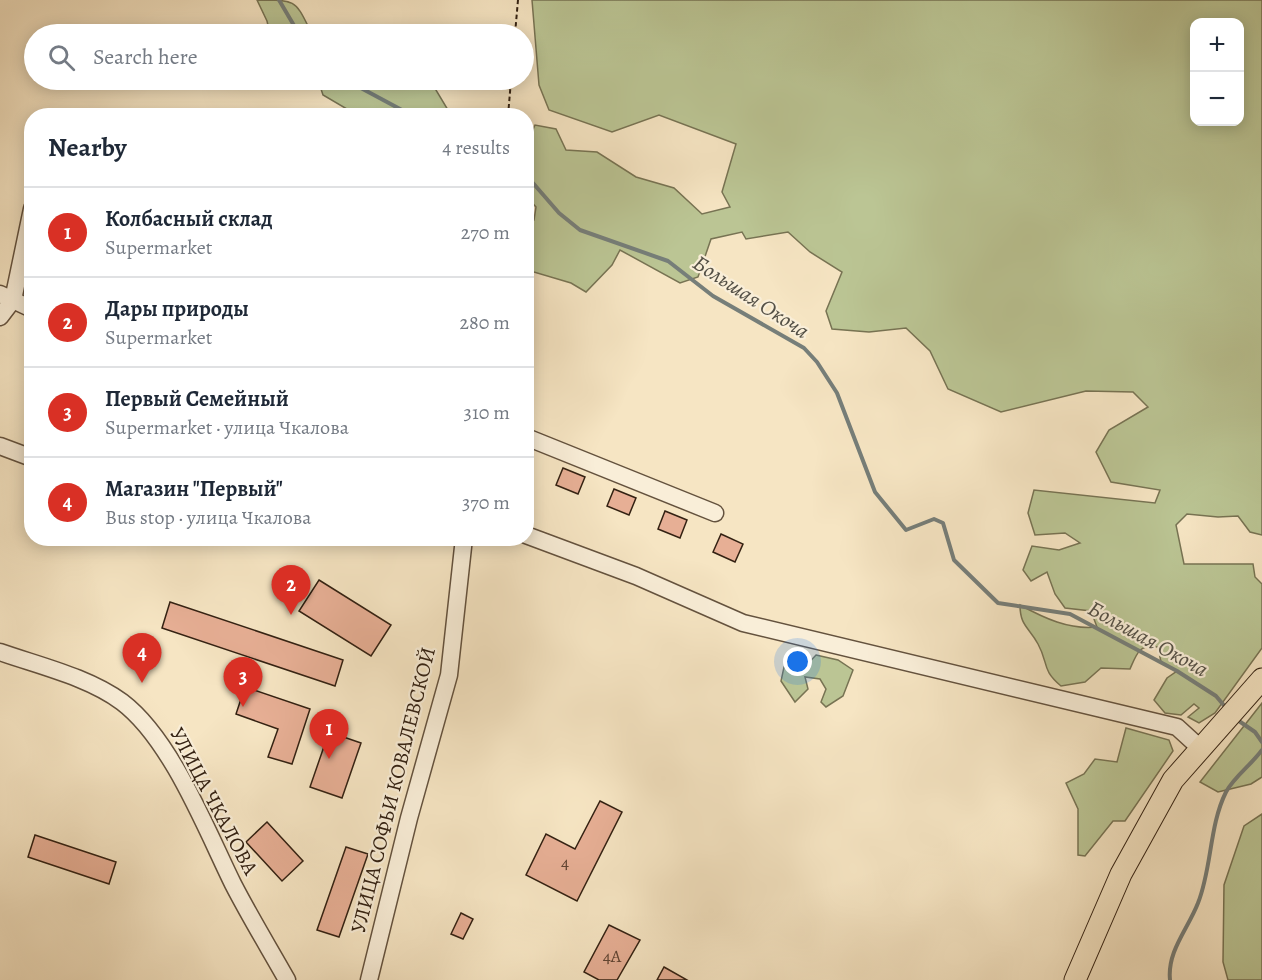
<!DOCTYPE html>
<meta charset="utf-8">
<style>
:root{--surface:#fff;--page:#f6f6f7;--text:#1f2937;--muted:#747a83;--line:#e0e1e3;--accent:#d93025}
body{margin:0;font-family:Alegreya,serif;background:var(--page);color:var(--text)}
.controls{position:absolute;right:18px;top:18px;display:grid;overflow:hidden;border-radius:12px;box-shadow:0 3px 15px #0003}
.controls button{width:54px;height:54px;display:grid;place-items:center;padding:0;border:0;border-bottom:2px solid var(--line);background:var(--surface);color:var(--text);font:30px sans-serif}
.you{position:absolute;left:798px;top:662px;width:21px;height:21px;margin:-15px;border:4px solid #fff;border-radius:50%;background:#1a73e8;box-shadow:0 0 0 9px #1a73e833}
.badge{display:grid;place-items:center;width:39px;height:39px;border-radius:50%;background:var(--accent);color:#fff;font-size:20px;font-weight:700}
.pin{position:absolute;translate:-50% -50px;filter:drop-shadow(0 2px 3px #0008)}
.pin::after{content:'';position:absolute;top:32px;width:21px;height:18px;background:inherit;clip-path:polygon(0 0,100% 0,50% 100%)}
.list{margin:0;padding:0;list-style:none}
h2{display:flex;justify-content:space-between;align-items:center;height:78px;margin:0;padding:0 24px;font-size:26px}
h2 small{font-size:20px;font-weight:400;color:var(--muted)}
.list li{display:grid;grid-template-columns:39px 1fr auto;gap:18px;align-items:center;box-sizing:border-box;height:90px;padding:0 24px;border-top:2px solid var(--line)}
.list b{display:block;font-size:22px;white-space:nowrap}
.list p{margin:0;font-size:20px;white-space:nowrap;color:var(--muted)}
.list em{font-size:20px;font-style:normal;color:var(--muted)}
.icon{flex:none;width:33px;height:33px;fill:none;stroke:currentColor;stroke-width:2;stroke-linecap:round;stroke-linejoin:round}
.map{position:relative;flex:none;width:1262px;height:980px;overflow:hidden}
.search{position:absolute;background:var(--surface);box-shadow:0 3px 15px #0003;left:24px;top:24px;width:510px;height:66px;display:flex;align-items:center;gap:15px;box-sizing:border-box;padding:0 21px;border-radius:33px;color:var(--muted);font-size:22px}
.panel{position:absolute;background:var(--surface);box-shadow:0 3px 15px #0003;left:24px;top:108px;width:510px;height:438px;border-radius:24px}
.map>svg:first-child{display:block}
</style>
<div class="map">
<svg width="1262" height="980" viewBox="0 0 1262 980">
<rect width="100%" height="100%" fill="#f6e5c3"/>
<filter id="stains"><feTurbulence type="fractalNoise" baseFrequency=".00333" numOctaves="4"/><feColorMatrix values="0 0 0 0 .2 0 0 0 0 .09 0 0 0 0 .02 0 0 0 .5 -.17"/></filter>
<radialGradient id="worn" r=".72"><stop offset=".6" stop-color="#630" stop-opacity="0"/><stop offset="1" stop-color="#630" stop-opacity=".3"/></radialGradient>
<!-- green -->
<g fill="#bbc594" stroke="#777353" stroke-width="1.5" fill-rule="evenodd">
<path d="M 257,0 C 298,0 295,0 312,34 L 270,34 L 267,21 Z"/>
<path d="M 532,0 L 1262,0 L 1262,535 L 1250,532 L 1238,516 L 1218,517 L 1187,514 L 1176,525 L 1184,564 L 1253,564 L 1255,577 L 1262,584 L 1262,648 L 1215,713 L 1199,723 L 1188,717 L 1199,708 L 1194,704 L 1181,715 L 1165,713 L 1154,700 L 1167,678 L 1177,671 L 1161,662 L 1158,647 C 1139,644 1137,653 1130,669 L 1101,668 L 1085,682 L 1061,686 C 1041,669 1049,664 1038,644 C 1029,627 1020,626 1020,605 C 1044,618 1069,630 1097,627 L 1091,611 L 1065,608 L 1055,594 L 1047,572 L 1031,581 L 1023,570 L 1032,546 L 1059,550 L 1080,543 L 1065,533 L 1035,535 L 1028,513 L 1034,490 L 1155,503 L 1160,490 L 1111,482 L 1096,452 L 1109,430 L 1148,407 L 1133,392 L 1086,391 L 1001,412 L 948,389 L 930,351 L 906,328 L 869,332 L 832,329 L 826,311 L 842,272 L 810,252 L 788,232 L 746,239 L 742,232 L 711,239 L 698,277 L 680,283 L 620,250 L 612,265 L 586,292 L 571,283 L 527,270 L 527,225 L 534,220 L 536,207 L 526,196 L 527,143 L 535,125 L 556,129 L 566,150 L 597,152 L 636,177 L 674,188 L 702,214 L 730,207 L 722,192 L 736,144 L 659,115 L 612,132 L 549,110 L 539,85 ZM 1194,22 L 1240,22 L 1240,122 L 1194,122 Z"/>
<polygon points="318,80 430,80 451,115 357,115 323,95"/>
<polygon points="816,655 838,660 853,670 843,696 826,707 821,702 826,689 820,679 805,677 808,689 795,702 781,681 784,667 802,670"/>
<polygon points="1262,703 1262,777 1251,784 1218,792 1200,782"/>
<polygon points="1126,728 1169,740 1173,751 1125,821 1113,821 1085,856 1078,855 1078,809 1066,783 1084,774 1095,759 1117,762"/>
<polygon points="1262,814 1262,980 1228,980 1223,962 1224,885 1244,826"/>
</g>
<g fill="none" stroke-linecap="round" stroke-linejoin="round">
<!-- stream -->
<g stroke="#767e79" stroke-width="4">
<polyline points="279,0 299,34"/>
<polyline points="346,80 413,116"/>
<polyline points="526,175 559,213 580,230 668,261 713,296 804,348 817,362 837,393 875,492 906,530 934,519 943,523 954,560 998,603 1070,614 1177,671 1216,696 1227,709"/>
<polyline points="1236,719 1255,732 1262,742"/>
<path d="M 1170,980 C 1167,951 1188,929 1198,903 C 1212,868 1209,826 1226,792 C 1234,777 1252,764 1262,750"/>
</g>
</g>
<!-- building -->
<g fill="#e7af95" stroke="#332112" stroke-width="1.5">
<polygon points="563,468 585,477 578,494 556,485"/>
<polygon points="614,489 636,498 629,515 607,506"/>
<polygon points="665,511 687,520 680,538 658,529"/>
<polygon points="721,534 743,544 735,562 713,552"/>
<polygon points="319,580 391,625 371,656 299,611"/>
<polygon points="170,602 343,660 335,686 162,628"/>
<polygon points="245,687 310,709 292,764 268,757 278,729 236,714"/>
<polygon points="329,732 361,743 342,798 310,787"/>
<polygon points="600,801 622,812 577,901 526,875 546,834 575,849"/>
<polygon points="267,822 303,861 282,881 246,842"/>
<polygon points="35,835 116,862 109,884 28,857"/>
<polygon points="346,847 368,854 339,937 317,930"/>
<polygon points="461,913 473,919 463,939 451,934"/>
<polygon points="609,925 640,940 617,980 599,980 584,972"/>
<polygon points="664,967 687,980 657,980"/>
</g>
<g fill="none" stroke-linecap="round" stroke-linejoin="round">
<defs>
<g id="minor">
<polyline points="0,294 32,309"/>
<polyline points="0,317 13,300 32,209"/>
<polyline points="526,437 715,513"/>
<polyline points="0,446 32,458"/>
<polyline points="526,535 636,576 743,623 1177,727 1200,748"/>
<path d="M 0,652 C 40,666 88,677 122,702 C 171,739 206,829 233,884 C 250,917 269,948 287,980"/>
<polyline points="369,980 409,818 449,675 464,538"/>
</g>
<polyline id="major" points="1075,980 1121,874 1173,780 1262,679"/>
</defs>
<!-- minor casing -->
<use href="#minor" stroke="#64523e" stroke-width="19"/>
<!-- major casing -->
<use href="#major" stroke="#332112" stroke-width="23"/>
<!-- path -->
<g stroke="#332112" stroke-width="2" stroke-dasharray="4.5 3" stroke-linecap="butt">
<polyline points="515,34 518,0"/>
<polyline points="508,116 511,80"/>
</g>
<!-- minor -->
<use href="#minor" stroke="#f9eed8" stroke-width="16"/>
<!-- major -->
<use href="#major" stroke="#f6e5c3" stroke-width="21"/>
</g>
<g text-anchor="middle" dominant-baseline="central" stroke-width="4.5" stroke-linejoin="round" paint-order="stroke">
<!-- number labels -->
<g font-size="18" fill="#604433">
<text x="565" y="862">4</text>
<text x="612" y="956">4А</text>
</g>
<!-- street labels -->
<g font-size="21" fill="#332112" stroke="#f9eed8">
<text transform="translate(393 790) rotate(-76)">УЛИЦА СОФЬИ КОВАЛЕВСКОЙ</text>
<text transform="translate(214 801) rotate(62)">УЛИЦА ЧКАЛОВА</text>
</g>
<!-- water labels -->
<g font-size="22" font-style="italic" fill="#545046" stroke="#f9eed8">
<text transform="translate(751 297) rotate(33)">Большая Окоча</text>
<text transform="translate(1148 639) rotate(29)">Большая Окоча</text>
</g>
</g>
<rect width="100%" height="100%" filter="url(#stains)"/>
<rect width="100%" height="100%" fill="url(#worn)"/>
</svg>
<div class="controls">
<button>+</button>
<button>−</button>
</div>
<div class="you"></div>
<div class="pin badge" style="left:329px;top:759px">1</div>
<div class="pin badge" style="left:291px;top:615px">2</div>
<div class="pin badge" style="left:243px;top:707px">3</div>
<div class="pin badge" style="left:142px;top:683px">4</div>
<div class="search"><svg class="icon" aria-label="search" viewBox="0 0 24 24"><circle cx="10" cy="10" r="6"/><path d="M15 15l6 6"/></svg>Search here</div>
<section class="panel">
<h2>Nearby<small>4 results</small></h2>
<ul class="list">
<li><span class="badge">1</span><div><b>Колбасный склад</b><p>Supermarket</p></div><em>270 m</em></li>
<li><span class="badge">2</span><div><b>Дары природы</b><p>Supermarket</p></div><em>280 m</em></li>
<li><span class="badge">3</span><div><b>Первый Семейный</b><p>Supermarket · улица Чкалова</p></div><em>310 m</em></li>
<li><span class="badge">4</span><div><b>Магазин &quot;Первый&quot;</b><p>Bus stop · улица Чкалова</p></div><em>370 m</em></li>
</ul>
</section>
</div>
